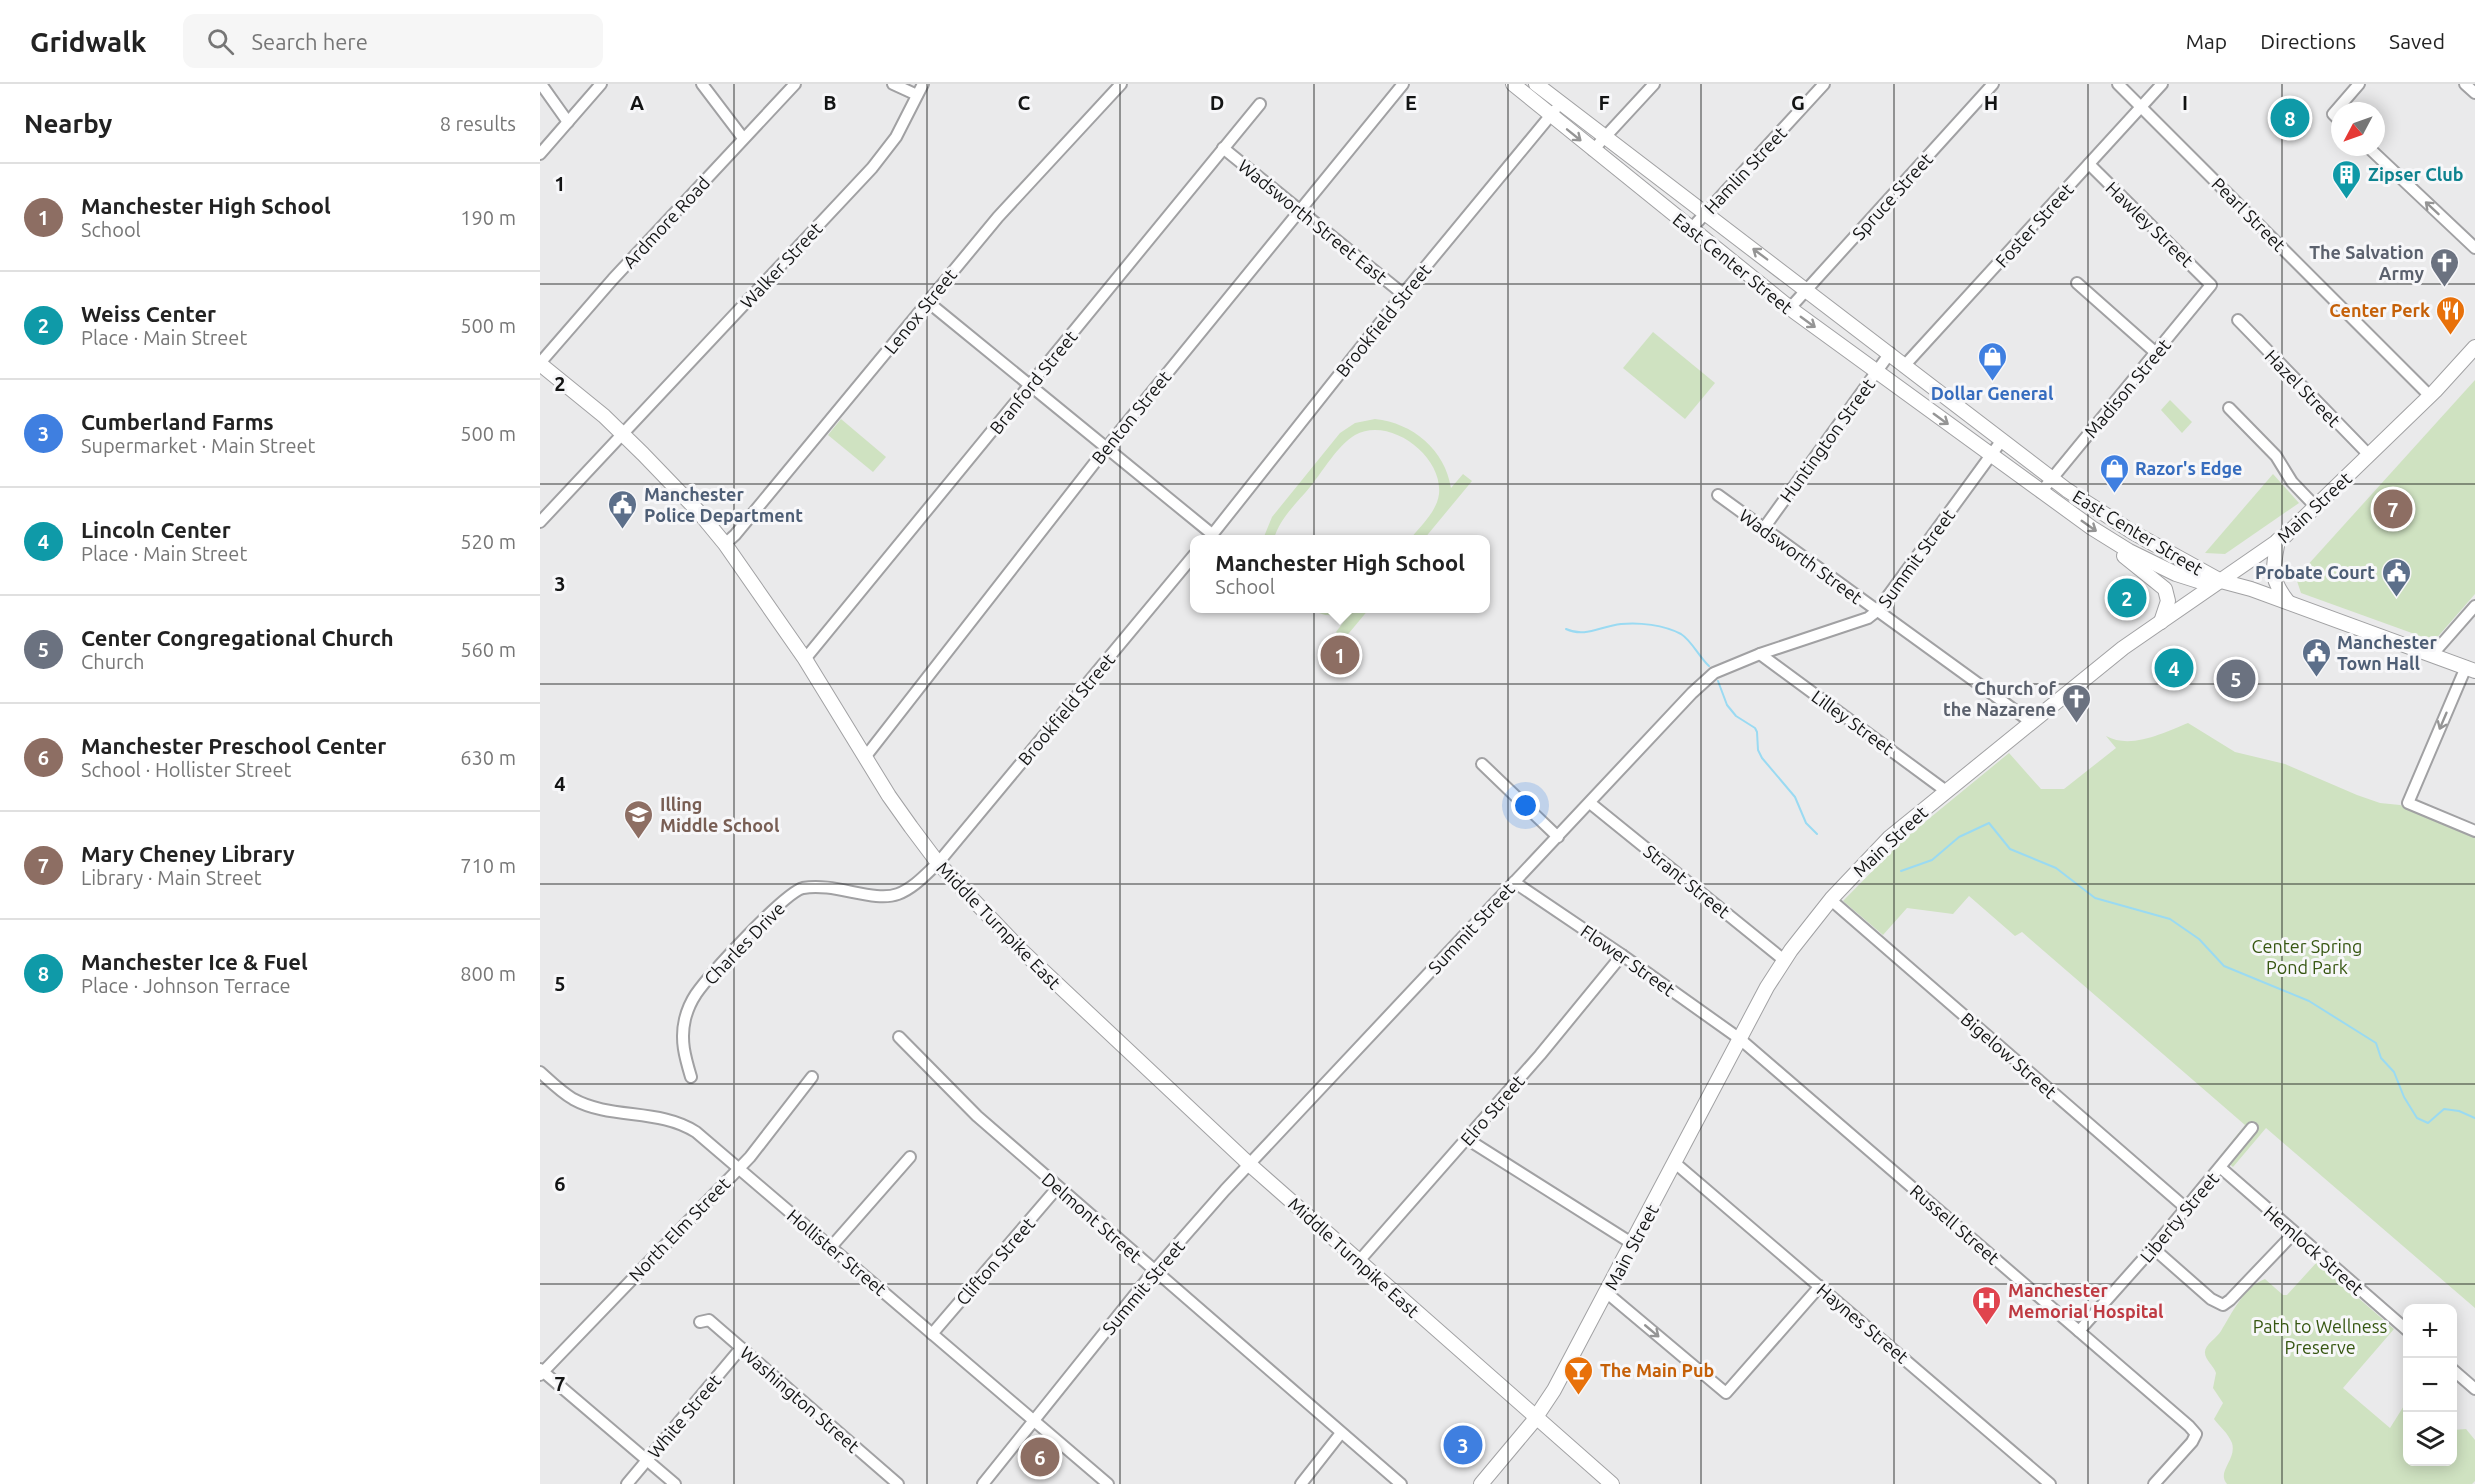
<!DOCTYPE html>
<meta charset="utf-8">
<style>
:root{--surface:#fff;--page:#f6f6f6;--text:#222;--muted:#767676;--line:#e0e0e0;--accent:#b45309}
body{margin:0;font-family:Ubuntu,sans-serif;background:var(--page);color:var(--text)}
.controls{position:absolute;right:18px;bottom:18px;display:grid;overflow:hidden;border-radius:12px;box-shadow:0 3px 15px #0003}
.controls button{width:54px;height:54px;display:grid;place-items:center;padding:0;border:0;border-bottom:2px solid var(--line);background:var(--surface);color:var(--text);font:30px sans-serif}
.compass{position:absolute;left:1791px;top:18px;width:54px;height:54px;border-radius:50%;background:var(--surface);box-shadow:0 3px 15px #0003;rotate:229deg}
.you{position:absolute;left:986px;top:722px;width:21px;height:21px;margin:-15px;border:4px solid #fff;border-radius:50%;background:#1a73e8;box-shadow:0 0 0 9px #1a73e833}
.badge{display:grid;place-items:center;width:39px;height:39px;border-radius:50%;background:var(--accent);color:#fff;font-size:20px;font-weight:700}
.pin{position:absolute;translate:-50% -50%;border:3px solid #fff;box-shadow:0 2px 6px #0006}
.popup{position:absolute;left:650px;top:451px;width:300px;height:78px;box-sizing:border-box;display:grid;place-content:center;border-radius:12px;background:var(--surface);filter:drop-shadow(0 2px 4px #0005);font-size:20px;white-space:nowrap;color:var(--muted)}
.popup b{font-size:22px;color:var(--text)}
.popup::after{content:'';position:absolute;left:50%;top:100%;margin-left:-12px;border:12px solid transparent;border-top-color:var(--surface)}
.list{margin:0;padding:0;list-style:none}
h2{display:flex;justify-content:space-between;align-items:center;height:78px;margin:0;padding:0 24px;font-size:26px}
h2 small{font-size:20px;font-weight:400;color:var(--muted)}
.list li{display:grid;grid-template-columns:39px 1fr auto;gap:18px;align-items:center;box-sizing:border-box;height:108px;padding:0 24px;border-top:2px solid var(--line)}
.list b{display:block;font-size:22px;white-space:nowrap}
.list p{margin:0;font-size:20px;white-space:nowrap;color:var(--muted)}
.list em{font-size:20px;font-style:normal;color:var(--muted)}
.icon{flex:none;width:33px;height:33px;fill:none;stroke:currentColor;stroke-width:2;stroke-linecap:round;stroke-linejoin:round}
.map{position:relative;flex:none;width:1935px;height:1400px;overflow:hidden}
header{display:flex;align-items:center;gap:36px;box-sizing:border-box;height:84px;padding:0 30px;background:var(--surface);border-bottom:2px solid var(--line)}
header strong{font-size:28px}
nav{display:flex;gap:33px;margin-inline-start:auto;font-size:21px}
.search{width:420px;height:54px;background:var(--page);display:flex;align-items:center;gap:15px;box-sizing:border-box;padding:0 21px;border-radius:12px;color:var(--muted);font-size:22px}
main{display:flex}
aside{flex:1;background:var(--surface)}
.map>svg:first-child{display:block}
</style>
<header>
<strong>Gridwalk</strong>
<div class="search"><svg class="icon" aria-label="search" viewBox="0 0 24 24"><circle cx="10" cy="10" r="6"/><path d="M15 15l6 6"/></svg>Search here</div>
<nav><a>Map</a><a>Directions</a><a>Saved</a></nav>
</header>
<main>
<aside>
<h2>Nearby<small>8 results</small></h2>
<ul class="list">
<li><span class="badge" style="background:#8d6e63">1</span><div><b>Manchester High School</b><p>School</p></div><em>190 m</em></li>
<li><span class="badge" style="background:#0f9aa8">2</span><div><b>Weiss Center</b><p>Place · Main Street</p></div><em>500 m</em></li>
<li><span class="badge" style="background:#3f7fe0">3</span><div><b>Cumberland Farms</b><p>Supermarket · Main Street</p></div><em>500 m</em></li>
<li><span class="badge" style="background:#0f9aa8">4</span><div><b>Lincoln Center</b><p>Place · Main Street</p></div><em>520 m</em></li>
<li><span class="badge" style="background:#6b7280">5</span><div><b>Center Congregational Church</b><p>Church</p></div><em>560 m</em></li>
<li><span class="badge" style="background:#8d6e63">6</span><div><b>Manchester Preschool Center</b><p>School · Hollister Street</p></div><em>630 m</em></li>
<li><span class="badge" style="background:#8d6e63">7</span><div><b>Mary Cheney Library</b><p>Library · Main Street</p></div><em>710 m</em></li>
<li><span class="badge" style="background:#0f9aa8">8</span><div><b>Manchester Ice &amp; Fuel</b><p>Place · Johnson Terrace</p></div><em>800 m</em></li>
</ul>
</aside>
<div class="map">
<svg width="1935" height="1400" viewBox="0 0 1935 1400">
<rect width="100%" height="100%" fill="#eaeaeb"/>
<!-- green -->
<g fill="#cfe2c1">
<polygon points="1113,248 1175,299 1145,335 1083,284"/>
<polygon points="1935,296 1935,510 1894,557 1761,509 1756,494"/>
<polygon points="1630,316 1652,338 1642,349 1621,326"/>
<polygon points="301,335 346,373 333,388 288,351"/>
<path d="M 835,335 C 873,339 905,366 911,404 L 923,390 L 932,397 L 884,455 L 870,455 C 881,442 897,427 899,410 C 903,372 850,332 815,351 C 797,362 783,387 770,403 C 757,419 739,435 734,455 L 723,455 L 732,433 L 800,349 L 815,339 Z"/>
<polygon points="1733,390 1759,419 1685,470 1665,469"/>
<polygon points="767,525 829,524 829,525 804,555 796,548 808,532 785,531"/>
<path d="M 1648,639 L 1695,668 L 1745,680 L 1817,711 L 1840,719 L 1860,721 L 1935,754 L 1935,1224 L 1726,1044 L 1693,1083 L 1680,1072 L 1705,1041 L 1482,848 L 1475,852 L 1429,812 L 1413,830 L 1367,824 L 1343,851 L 1303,817 L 1363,756 L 1469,669 L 1501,705 L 1524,705 L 1576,664 L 1566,652 C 1591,666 1625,648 1648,639 Z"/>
<path d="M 1777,1178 L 1854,1245 L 1803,1304 L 1850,1344 L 1867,1317 L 1868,1378 L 1912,1378 L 1913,1346 L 1926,1345 L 1935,1356 L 1935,1397 L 1932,1400 L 1687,1400 C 1676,1387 1697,1376 1692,1359 C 1688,1349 1680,1343 1674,1335 L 1683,1319 L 1673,1304 L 1676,1289 C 1674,1282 1665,1276 1665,1269 C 1664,1261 1677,1254 1681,1247 C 1692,1229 1704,1203 1725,1195 L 1743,1211 L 1747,1211 Z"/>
</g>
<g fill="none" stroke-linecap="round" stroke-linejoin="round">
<!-- stream -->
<g stroke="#9adaf2" stroke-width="2">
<path d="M 1026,545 C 1045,554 1061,542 1081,540 C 1099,538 1124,541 1141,550 C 1152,557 1159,573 1169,582"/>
<polyline points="1178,597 1187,621 1196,632 1215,644 1217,648 1218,666 1222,674 1255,713 1266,739 1277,750"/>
<polyline points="1361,787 1392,776 1419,753 1449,739 1470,765 1516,784 1555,814 1630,835 1659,855 1684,882 1769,917 1836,959 1841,974 1854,988 1864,1013 1877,1034 1888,1039 1904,1025 1919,1027 1935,1034"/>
</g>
<defs>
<g id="minor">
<polyline points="1,0 28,38"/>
<polyline points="162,0 203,54"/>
<polyline points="353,0 377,11"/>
<polyline points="1578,0 1890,312"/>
<polyline points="1925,0 1935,9"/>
<polyline points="1800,37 1793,30 1819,0"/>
<polyline points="1828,63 1935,164"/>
<polyline points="683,64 863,210"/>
<polyline points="1053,66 1114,0"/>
<polyline points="0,70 61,0"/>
<polyline points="1151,145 1284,0"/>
<polyline points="1537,199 1616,269"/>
<polyline points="388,218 672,450"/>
<polyline points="1250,224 1453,0"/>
<polyline points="1698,236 1829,371"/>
<polyline points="0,279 73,195 255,0"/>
<polyline points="1365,281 1622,0"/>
<polyline points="1689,324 1736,372 1752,398 1776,423"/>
<polyline points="1501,408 1671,201 1549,80"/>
<polyline points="1178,411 1491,638"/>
<polyline points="0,438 332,84 356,53 383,0"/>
<polyline points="1224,444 1350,269"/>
<polyline points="668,456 863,210 1015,26"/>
<polyline points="185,460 195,451 458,133 581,0"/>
<polyline points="1220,570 1406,707"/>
<polyline points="1892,571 1935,522"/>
<polyline points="265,575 720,20"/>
<polyline points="1926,583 1868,719 1935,747"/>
<polyline points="326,672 567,363 863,0"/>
<polyline points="942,680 1018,753"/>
<polyline points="1050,719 1244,876"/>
<polyline points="974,798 1082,871 1200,955 1649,1342 1656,1350 1652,1358 1614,1400"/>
<polyline points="1291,816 1647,1125"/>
<polyline points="359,953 437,1032 861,1400"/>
<path d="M 0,988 C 10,997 21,1008 33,1015 C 71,1036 119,1024 156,1048 L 568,1400"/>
<path d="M 151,993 C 145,973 140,956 145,935 C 147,927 152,916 156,910 C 170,890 244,809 263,804 C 295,798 333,819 358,810 C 374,804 386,790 398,779 L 654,471"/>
<polyline points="927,1055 1093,1160"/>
<polyline points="1135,1079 1510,1400"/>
<polyline points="1681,1084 1868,1247"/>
<polyline points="291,1163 370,1073"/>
<polyline points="1613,1164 1671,1215 1683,1221 1690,1216 1754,1149"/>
<polyline points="819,1177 1000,971 1082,871"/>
<polyline points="1067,1209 1186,1309 1280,1202"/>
<polyline points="160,1238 169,1236 358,1400"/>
<polyline points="1539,1247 1613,1164 1712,1044"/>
<polyline points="392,1250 518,1103"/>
<polyline points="0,1285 135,1400"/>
<polyline points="1912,1285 1935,1305"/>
<polyline points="0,1291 210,1073 272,993"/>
<polyline points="87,1400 201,1264"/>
<polyline points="443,1400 613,1188 685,1106 1152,609 1174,589 1220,570 1328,534 1337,527 1462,356"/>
<polyline points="761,1400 801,1349"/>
</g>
<g id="major">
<polyline points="973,0 1255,228 1552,444 1589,467 1636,490 1658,497 1681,497 1711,505 1935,587"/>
<polyline points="996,0 1527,406 1594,449 1679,496"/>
<polyline points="0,280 64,332 103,370 157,426 185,460 265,575 349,712 371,743 398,779 481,866 709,1080 1072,1400"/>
<path d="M 1738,456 C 1733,485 1729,494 1748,518"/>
<polyline points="1584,472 1625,505 1628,517 1621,538"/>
<polyline points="941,1400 992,1339 1014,1306 1227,903 1251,866 1292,814 1349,754 1583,564 1745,452 1895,307 1935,263"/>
</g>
</defs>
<!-- minor casing -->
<use href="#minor" stroke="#a1a1a3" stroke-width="14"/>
<!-- major casing -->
<use href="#major" stroke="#a1a1a3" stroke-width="16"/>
<!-- minor -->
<use href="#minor" stroke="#fff" stroke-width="10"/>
<!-- major -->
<use href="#major" stroke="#fff" stroke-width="14"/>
</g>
<!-- one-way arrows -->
<defs><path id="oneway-shaft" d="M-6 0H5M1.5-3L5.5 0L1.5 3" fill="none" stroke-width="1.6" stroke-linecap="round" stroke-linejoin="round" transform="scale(1.5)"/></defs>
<g stroke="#959595">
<use href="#oneway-shaft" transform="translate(1034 51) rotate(39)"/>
<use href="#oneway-shaft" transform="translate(1892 124) rotate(-137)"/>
<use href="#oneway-shaft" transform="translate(1220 170) rotate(-143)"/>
<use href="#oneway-shaft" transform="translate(1268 238) rotate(36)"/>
<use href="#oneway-shaft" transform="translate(1401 335) rotate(36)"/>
<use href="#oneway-shaft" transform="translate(1549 442) rotate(35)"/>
<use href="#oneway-shaft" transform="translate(1903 637) rotate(113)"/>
<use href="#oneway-shaft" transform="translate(1112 1247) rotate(40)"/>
</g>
<!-- grid -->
<path fill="none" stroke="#131414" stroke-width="1.5" stroke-opacity="0.55" d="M 194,0 L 194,1400M 387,0 L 387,1400M 580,0 L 580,1400M 774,0 L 774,1400M 968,0 L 968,1400M 1161,0 L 1161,1400M 1354,0 L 1354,1400M 1548,0 L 1548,1400M 1742,0 L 1742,1400M 0,200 L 1935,200M 0,400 L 1935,400M 0,600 L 1935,600M 0,800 L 1935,800M 0,1000 L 1935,1000M 0,1200 L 1935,1200"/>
<!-- icons -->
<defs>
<symbol id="building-pin" viewBox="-11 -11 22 30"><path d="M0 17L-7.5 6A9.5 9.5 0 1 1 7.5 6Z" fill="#0f9aa8" stroke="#f7f7f9"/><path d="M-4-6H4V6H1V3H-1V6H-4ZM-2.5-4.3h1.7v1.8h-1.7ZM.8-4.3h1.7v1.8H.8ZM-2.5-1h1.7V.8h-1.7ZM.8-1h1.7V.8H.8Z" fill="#fff"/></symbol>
<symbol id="church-pin" viewBox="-11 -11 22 30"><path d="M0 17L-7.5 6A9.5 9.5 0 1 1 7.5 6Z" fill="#6b7280" stroke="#f7f7f9"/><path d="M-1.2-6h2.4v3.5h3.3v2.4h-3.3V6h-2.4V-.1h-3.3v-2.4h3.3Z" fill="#fff"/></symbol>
<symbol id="restaurant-pin" viewBox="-11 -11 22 30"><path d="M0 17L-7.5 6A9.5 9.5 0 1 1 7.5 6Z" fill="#e8710a" stroke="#f7f7f9"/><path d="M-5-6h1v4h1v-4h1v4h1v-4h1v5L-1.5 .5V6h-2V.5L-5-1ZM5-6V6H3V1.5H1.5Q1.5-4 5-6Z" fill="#fff"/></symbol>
<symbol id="shop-pin" viewBox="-11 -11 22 30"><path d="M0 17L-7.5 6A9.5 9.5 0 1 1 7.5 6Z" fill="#3f7fe0" stroke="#f7f7f9"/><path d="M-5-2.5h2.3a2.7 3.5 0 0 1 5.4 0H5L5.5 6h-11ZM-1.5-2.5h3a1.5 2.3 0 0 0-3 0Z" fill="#fff"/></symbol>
<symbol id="civic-pin" viewBox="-11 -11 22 30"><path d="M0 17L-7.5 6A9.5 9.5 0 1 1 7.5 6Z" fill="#5c6f8a" stroke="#f7f7f9"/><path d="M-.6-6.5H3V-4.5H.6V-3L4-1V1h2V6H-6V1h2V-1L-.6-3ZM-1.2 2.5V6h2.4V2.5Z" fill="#fff"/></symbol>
<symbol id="school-pin" viewBox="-11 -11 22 30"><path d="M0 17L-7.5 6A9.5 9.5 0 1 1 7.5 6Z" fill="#8d6e63" stroke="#f7f7f9"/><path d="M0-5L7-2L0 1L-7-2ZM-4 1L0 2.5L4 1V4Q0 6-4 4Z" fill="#fff"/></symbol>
<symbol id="hospital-pin" viewBox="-11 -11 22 30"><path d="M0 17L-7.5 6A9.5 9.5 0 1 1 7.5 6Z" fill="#e0444e" stroke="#f7f7f9"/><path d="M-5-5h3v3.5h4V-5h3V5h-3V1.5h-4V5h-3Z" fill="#fff"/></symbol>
<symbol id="bar-pin" viewBox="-11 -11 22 30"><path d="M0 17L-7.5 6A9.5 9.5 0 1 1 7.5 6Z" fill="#e8710a" stroke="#f7f7f9"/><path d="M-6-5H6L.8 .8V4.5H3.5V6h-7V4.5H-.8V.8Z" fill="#fff"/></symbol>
</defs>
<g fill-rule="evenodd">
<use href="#building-pin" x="1790" y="74" width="33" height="45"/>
<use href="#church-pin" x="1888" y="162" width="33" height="45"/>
<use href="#restaurant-pin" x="1894" y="210" width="33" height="45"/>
<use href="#shop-pin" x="1436" y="256" width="33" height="45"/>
<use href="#shop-pin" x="1558" y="368" width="33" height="45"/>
<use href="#civic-pin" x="66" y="404" width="33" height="45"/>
<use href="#civic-pin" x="1840" y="472" width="33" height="45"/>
<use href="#civic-pin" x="1760" y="552" width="33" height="45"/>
<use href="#church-pin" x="1520" y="598" width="33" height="45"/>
<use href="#school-pin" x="82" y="714" width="33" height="45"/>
<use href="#hospital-pin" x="1430" y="1200" width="33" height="45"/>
<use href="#bar-pin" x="1022" y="1270" width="33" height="45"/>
</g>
<g text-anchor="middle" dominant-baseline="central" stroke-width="6" stroke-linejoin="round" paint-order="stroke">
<!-- street labels -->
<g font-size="18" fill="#131414" stroke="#f7f7f9">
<text transform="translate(1205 86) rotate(-47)">Hamlin Street</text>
<text transform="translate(1352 112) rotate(-48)">Spruce Street</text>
<text transform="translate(1709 130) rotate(45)">Pearl Street</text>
<text transform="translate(773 137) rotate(39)">Wadsworth Street East</text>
<text transform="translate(126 138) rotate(-47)">Ardmore Road</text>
<text transform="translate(1610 140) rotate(44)">Hawley Street</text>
<text transform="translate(1494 141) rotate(-48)">Foster Street</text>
<text transform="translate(1193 179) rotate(39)">East Center Street</text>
<text transform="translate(241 181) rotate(-47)">Walker Street</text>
<text transform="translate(380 227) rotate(-51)">Lenox Street</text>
<text transform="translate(843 236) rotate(-51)">Brookfield Street</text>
<text transform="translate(493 298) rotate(-51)">Branford Street</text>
<text transform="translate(1587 304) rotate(-50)">Madison Street</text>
<text transform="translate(1763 304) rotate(46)">Hazel Street</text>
<text transform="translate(591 333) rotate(-51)">Benton Street</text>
<text transform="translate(1287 356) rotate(-54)">Huntington Street</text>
<text transform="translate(1774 423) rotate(-43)">Main Street</text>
<text transform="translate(1598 448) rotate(31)">East Center Street</text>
<text transform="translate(1261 472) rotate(36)">Wadsworth Street</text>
<text transform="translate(1376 474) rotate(-54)">Summit Street</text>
<text transform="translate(526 625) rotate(-50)">Brookfield Street</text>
<text transform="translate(1313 638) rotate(36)">Lilley Street</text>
<text transform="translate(1350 757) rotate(-43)">Main Street</text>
<text transform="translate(1147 797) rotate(39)">Strant Street</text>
<text transform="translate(459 841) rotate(46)">Middle Turnpike East</text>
<text transform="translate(931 844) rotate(-47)">Summit Street</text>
<text transform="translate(204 859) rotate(-46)">Charles Drive</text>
<text transform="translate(1088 876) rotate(35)">Flower Street</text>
<text transform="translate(1469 971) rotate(41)">Bigelow Street</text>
<text transform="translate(952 1026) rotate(-49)">Elro Street</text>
<text transform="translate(552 1133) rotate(41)">Delmont Street</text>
<text transform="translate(1639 1133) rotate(-50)">Liberty Street</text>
<text transform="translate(1415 1140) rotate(41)">Russell Street</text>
<text transform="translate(139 1145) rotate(-46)">North Elm Street</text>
<text transform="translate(1091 1163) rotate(-62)">Main Street</text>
<text transform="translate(1774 1166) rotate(41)">Hemlock Street</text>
<text transform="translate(297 1168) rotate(40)">Hollister Street</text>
<text transform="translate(814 1173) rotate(42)">Middle Turnpike East</text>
<text transform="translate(455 1177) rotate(-49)">Clifton Street</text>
<text transform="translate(603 1203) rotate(-50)">Summit Street</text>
<text transform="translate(1323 1239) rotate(40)">Haynes Street</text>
<text transform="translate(260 1315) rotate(41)">Washington Street</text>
<text transform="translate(144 1332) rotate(-50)">White Street</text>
</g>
<!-- culture labels -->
<g font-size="18" font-weight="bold" fill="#0d838f" stroke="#f7f7f9" text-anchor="start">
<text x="1828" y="90">Zipser Club</text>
</g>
<!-- worship labels -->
<g font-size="18" font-weight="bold" fill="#5b616d" stroke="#f7f7f9" text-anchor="end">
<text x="1884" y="168">The Salvation<tspan x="1884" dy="21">Army</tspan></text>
<text x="1516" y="604">Church of<tspan x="1516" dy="21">the Nazarene</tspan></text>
</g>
<!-- food labels -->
<g font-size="18" font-weight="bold" fill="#c56008" stroke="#f7f7f9" text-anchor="end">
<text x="1890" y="226">Center Perk</text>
<text x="1060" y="1286" text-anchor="start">The Main Pub</text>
</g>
<!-- shop labels -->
<g font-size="18" font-weight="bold" fill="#366cbe" stroke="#f7f7f9">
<text x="1452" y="309">Dollar General</text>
<text x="1595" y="384" text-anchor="start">Razor's Edge</text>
</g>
<!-- service labels -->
<g font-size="18" font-weight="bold" fill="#4e5e75" stroke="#f7f7f9" text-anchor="start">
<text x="104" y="410">Manchester<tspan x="104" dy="21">Police Department</tspan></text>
<text x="1835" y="488" text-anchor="end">Probate Court</text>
<text x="1797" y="558">Manchester<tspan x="1797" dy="21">Town Hall</tspan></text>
</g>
<!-- education labels -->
<g font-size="18" font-weight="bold" fill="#785e54" stroke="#f7f7f9" text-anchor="start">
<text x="120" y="720">Illing<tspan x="120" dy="21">Middle School</tspan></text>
</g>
<!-- park labels -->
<g font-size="18" fill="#375712" stroke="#f7f7f9">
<text x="1767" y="862">Center Spring<tspan x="1767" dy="21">Pond Park</tspan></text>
<text x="1780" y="1242">Path to Wellness<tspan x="1780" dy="21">Preserve</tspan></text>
</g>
<!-- health labels -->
<g font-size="18" font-weight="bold" fill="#be3a42" stroke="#f7f7f9" text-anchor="start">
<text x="1468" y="1206">Manchester<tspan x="1468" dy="21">Memorial Hospital</tspan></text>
</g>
</g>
<g font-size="20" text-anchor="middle" font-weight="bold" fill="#131414" stroke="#f7f7f9" stroke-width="6" stroke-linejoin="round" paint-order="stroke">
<text x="97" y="26">A</text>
<text x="290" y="26">B</text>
<text x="484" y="26">C</text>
<text x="677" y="26">D</text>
<text x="871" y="26">E</text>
<text x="1064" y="26">F</text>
<text x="1258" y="26">G</text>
<text x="1451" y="26">H</text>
<text x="1645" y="26">I</text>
<text x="20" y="107">1</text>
<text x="20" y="307">2</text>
<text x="20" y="507">3</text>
<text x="20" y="707">4</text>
<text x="20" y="907">5</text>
<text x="20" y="1107">6</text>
<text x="20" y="1307">7</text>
</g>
</svg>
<div class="controls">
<button>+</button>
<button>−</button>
<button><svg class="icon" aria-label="layers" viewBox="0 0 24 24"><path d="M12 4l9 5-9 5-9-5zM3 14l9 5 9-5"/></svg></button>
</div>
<svg class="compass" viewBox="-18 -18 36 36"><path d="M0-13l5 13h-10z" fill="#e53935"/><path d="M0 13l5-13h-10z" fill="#767676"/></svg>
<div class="you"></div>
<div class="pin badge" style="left:800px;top:571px;background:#8d6e63">1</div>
<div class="popup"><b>Manchester High School</b>School</div>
<div class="pin badge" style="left:1587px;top:514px;background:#0f9aa8">2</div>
<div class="pin badge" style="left:923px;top:1361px;background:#3f7fe0">3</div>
<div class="pin badge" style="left:1634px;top:584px;background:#0f9aa8">4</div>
<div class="pin badge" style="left:1696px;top:595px;background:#6b7280">5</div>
<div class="pin badge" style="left:500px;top:1373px;background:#8d6e63">6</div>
<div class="pin badge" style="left:1853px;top:425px;background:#8d6e63">7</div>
<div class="pin badge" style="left:1750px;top:34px;background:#0f9aa8">8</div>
</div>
</main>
